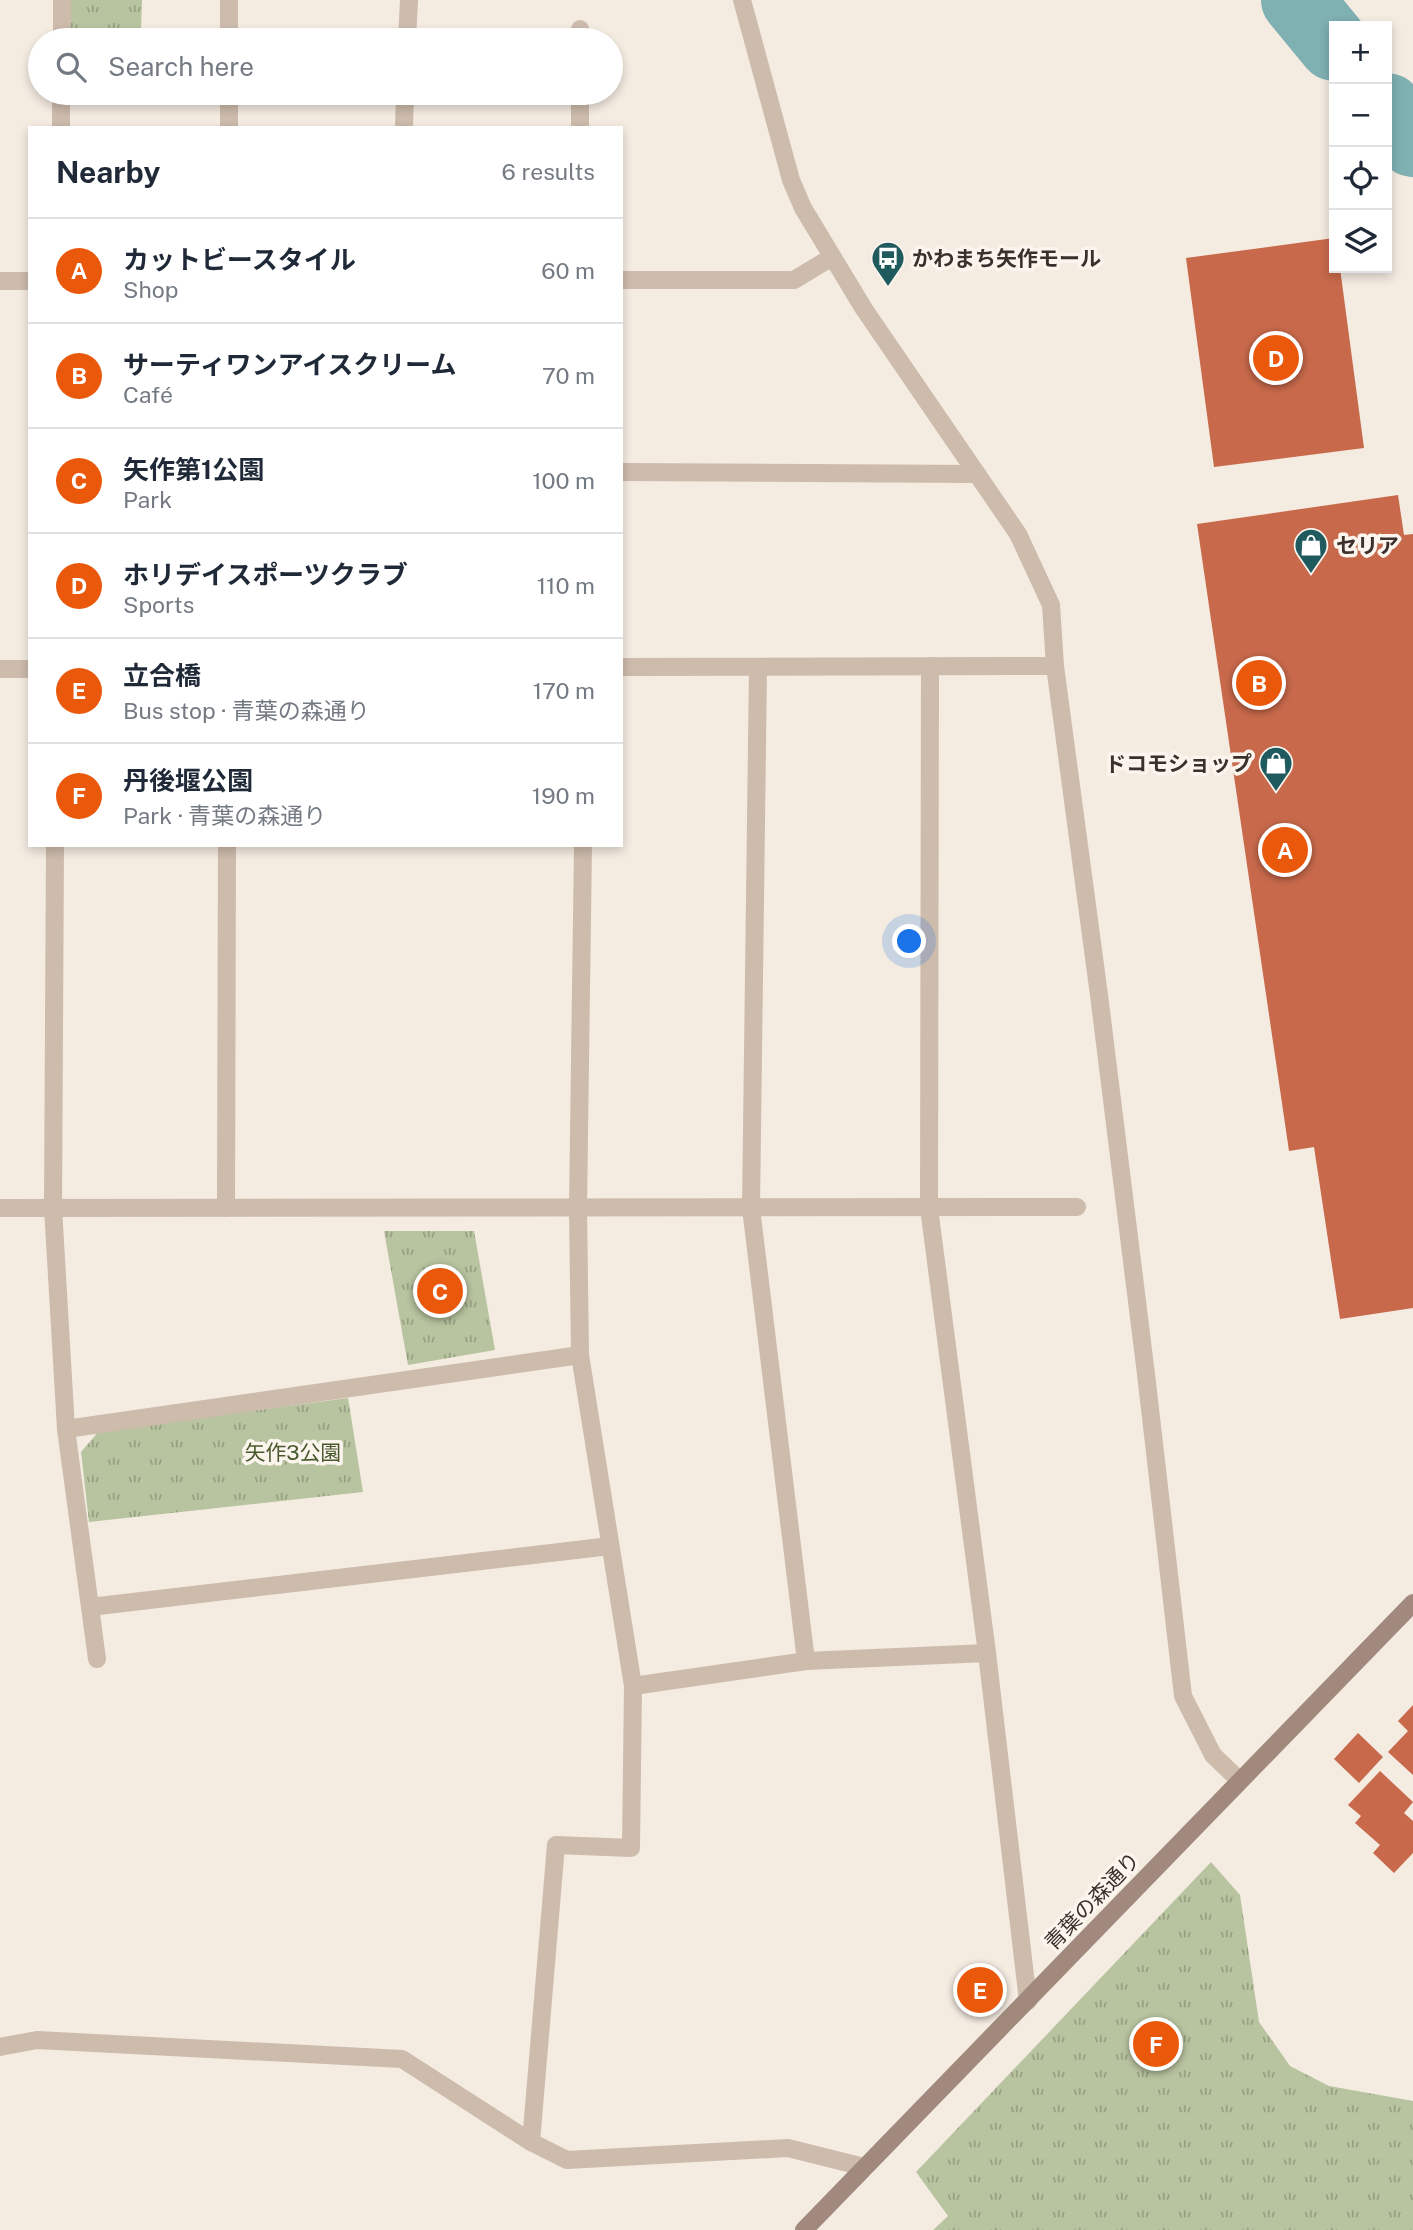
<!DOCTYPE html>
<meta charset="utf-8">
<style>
:root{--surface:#fff;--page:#f2f2f3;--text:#1f2937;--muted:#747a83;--line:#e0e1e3;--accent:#ea580c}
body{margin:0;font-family:"Public Sans","Noto Sans JP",sans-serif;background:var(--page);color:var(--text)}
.controls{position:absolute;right:21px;top:21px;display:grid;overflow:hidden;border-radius:0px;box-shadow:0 4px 10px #0003}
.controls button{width:63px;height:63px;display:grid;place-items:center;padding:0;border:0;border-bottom:2px solid var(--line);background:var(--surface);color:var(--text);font:35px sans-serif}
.you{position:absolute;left:910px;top:942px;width:24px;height:24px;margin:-18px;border:5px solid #fff;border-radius:50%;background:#1a73e8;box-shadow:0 0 0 10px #1a73e833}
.badge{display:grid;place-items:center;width:46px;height:46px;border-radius:50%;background:var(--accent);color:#fff;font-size:23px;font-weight:700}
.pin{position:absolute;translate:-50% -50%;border:4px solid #fff;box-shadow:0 2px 7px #0006}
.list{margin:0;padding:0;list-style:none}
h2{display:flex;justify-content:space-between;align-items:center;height:91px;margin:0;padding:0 28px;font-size:30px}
h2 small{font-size:23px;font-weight:400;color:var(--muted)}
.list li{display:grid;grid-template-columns:46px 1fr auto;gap:21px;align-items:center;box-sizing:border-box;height:105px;padding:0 28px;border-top:2px solid var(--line)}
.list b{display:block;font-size:26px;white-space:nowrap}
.list p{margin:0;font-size:23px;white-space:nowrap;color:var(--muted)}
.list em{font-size:23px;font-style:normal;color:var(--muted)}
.icon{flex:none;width:38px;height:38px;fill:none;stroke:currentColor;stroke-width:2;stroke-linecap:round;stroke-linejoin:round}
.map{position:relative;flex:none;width:1413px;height:2230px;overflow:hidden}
.search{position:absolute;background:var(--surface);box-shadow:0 4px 10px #0003;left:28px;top:28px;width:595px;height:77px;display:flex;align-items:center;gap:18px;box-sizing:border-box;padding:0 24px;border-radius:38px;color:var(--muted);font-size:26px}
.panel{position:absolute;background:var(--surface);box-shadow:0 4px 10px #0003;left:28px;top:126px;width:595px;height:721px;border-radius:0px}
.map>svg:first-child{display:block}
</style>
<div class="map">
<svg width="1413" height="2230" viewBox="0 0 1413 2230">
<defs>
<pattern id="park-tufts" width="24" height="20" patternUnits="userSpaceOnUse" patternTransform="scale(1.75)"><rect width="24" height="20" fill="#b8c4a0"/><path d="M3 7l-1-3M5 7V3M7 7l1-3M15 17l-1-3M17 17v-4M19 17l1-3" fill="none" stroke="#97a083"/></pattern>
</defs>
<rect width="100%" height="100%" fill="#f4ebe1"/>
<!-- park -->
<g fill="url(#park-tufts)">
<polygon points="69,0 142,0 141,29 69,30"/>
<polygon points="384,1231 474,1231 495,1350 408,1365"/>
<polygon points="348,1398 363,1492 89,1522 81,1452 99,1431"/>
<polygon points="1211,1862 1240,1895 1259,2022 1290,2066 1329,2086 1413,2101 1413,2230 933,2230 948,2216 916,2172"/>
</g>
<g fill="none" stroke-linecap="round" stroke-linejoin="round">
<!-- river -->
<g stroke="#7fb0b2" stroke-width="72">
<polyline points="1297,0 1334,45"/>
<polyline points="1387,109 1413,141"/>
</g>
</g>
<!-- building -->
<g fill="#c8694b">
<polygon points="1334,238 1334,268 1340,268 1364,448 1214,467 1186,258"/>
<polygon points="1398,495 1404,535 1413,534 1413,1308 1340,1319 1314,1147 1289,1151 1197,524"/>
<polygon points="1413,1705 1413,1775 1388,1752 1408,1731 1398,1721"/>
<polygon points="1358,1733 1383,1757 1359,1783 1334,1759"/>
<polygon points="1380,1771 1413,1802 1404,1813 1413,1821 1413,1853 1394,1873 1373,1853 1380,1845 1355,1823 1361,1816 1348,1805"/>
</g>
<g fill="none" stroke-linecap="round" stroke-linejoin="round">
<!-- street -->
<g stroke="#cdbbac" stroke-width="18">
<polyline points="742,0 791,180 803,208 864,309 1018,534 1051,605 1055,666 1099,995 1146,1374 1183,1696 1213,1755 1240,1781"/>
<polyline points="62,40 62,0"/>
<polyline points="229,40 229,0"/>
<polyline points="407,40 409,0"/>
<polyline points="580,40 580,29"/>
<polyline points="61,128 61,93"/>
<polyline points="229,128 229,93"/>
<polyline points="404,128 405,93"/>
<polyline points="580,128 580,93"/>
<polyline points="621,280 794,280 832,257"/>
<polyline points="0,281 30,281"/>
<polyline points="621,472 977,474"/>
<polyline points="930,666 929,1208 987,1653 1028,2001"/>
<polyline points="621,667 1055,666"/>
<polyline points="758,667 751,1208 806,1661"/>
<polyline points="0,669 30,669"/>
<polyline points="55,845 53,1208 66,1429 97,1659"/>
<polyline points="0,1208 1077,1207"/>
<polyline points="226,1208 227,845"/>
<polyline points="66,1429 580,1355"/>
<polyline points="90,1607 610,1546"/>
<polyline points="633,1686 806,1661 987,1653"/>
<polyline points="0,2047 37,2040 402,2059 531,2142 567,2160 788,2148 864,2167"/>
<polyline points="531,2142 556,1845 631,1848 633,1686 580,1355 578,1208 583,845"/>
</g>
<!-- secondary -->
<polyline stroke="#a18a7d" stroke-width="18" points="804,2230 1413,1603"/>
</g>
<!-- icons -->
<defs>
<symbol id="bus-pin" viewBox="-11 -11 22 30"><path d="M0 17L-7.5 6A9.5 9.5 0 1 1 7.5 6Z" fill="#1f5a5e" stroke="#fbf5ee"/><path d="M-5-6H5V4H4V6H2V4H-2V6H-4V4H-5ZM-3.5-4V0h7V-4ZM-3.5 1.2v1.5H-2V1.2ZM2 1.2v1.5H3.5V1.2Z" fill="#fff"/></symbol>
<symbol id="shop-pin" viewBox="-11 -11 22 30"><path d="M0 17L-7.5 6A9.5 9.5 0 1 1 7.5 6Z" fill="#1f5a5e" stroke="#fbf5ee"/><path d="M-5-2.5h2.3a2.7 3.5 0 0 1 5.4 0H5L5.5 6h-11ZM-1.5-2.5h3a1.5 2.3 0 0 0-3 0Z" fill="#fff"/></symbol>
</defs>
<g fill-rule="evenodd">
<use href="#bus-pin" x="869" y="239" width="38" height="52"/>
<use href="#shop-pin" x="1292" y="526" width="38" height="52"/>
<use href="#shop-pin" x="1257" y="744" width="38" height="52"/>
</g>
<g text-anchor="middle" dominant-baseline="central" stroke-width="7" stroke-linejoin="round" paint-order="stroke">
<!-- poi labels -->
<g font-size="21" font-weight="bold" fill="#3b302b" stroke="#fbf5ee" text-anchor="start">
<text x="912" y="258">かわまち矢作モール</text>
<text x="1336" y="545">セリア</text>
<text x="1252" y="763" text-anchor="end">ドコモショップ</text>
</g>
<!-- park labels -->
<g font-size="21" fill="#4a5a2e" stroke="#fbf5ee">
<text x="293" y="1452">矢作3公園</text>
</g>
<!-- street labels -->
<g font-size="21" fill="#3b302b" stroke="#fbf5ee">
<text transform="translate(1092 1901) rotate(-46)">青葉の森通り</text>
</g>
</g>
</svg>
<div class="controls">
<button>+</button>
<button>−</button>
<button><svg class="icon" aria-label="locate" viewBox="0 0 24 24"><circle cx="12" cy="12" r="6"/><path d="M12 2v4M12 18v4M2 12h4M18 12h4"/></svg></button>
<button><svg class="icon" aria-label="layers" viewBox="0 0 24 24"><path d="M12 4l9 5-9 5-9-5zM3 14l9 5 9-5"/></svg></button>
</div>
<div class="you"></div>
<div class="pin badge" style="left:1285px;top:850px">A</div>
<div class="pin badge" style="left:1259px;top:683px">B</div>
<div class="pin badge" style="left:440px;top:1291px">C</div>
<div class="pin badge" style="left:1276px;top:358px">D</div>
<div class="pin badge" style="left:980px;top:1990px">E</div>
<div class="pin badge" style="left:1156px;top:2044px">F</div>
<div class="search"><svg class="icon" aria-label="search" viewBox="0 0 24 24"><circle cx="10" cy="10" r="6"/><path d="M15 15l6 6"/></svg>Search here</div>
<section class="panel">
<h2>Nearby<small>6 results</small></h2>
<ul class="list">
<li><span class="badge">A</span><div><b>カットビースタイル</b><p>Shop</p></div><em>60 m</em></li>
<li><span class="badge">B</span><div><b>サーティワンアイスクリーム</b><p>Café</p></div><em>70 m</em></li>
<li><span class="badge">C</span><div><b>矢作第1公園</b><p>Park</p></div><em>100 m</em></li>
<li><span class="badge">D</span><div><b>ホリデイスポーツクラブ</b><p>Sports</p></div><em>110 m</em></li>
<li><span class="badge">E</span><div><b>立合橋</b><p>Bus stop · 青葉の森通り</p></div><em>170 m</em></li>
<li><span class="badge">F</span><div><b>丹後堰公園</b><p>Park · 青葉の森通り</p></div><em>190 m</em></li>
</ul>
</section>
</div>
